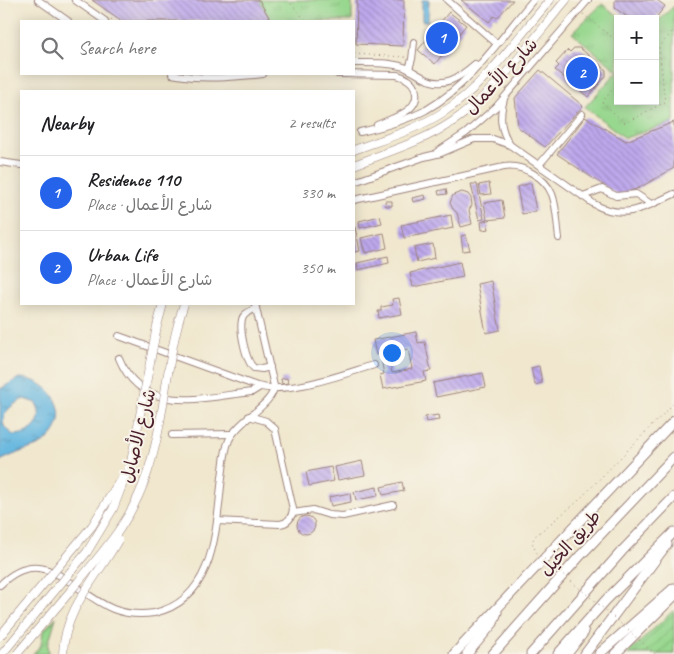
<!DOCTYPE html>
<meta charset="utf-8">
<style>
:root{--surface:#fff;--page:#f2f2f2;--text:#202124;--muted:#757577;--line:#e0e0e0;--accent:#2563eb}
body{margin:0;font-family:Caveat,"Playpen Sans Arabic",sans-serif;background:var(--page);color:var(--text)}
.controls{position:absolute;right:15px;top:15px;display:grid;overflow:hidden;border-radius:0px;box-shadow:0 2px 12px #0003}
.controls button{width:45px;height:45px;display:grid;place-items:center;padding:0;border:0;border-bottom:1px solid var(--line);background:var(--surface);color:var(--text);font:25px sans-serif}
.you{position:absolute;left:391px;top:352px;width:18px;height:18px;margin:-12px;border:4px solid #fff;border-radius:50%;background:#1a73e8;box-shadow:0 0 0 8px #1a73e833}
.badge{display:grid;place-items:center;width:32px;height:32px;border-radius:50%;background:var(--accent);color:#fff;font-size:16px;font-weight:700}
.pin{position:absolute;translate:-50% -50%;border:2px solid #fff;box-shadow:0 1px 5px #0006}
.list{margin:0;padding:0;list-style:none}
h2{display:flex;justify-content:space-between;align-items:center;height:65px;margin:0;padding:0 20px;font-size:21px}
h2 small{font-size:16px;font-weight:400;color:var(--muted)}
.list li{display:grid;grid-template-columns:32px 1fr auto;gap:15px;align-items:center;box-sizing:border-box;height:75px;padding:0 20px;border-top:1px solid var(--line)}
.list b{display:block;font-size:19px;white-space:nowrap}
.list p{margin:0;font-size:16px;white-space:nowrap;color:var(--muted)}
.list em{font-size:16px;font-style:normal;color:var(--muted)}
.icon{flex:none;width:28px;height:28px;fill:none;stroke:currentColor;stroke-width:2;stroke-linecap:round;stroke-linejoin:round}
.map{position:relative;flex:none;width:674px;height:654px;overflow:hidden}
.search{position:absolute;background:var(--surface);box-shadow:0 2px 12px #0003;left:20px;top:20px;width:335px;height:55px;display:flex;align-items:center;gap:12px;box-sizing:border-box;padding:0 18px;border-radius:0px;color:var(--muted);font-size:19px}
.panel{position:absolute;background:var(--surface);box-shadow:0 2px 12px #0003;left:20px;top:90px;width:335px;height:215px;border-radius:0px}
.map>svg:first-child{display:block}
</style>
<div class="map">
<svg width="674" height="654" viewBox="0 0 674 654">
<defs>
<pattern id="park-tufts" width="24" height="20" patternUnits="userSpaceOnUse" patternTransform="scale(1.25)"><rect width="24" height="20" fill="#97d78e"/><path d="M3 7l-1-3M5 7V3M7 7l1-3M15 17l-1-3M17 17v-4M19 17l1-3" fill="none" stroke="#84b87b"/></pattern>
<pattern id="garden-furrows" width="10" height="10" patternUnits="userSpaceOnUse" patternTransform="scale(1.25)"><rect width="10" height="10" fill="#97d78e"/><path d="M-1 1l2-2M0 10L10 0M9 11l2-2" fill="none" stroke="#84b87b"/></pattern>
<pattern id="water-ripples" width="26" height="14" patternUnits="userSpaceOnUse" patternTransform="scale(1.25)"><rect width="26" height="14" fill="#64b6df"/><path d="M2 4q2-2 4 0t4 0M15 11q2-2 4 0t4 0" fill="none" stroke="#5493b5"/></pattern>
<pattern id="building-back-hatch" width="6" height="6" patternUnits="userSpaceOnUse" patternTransform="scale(1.25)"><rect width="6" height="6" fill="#bea9ed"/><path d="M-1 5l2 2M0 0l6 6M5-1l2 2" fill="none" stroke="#9c89c0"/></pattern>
</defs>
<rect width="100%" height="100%" fill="#f7f3e8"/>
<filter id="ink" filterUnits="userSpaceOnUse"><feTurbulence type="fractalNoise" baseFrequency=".02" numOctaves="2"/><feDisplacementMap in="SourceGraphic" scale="10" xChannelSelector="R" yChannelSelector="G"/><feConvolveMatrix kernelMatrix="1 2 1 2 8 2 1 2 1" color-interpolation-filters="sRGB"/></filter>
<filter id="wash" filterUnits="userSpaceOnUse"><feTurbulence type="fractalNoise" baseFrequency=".0096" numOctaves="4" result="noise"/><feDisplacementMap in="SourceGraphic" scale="20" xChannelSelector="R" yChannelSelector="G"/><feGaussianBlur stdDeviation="1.12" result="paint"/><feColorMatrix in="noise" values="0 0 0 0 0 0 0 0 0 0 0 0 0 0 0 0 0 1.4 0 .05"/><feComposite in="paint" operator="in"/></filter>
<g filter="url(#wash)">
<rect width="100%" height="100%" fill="#f0e7ce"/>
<!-- park -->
<g fill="url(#park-tufts)" stroke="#707b5c">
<polygon points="259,0 352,0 352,21 271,21"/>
<polygon points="602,4 622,19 618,19 618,101 655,101 655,24 674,6 674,121 671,123 625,138 585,107 618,71 572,33"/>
</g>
<!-- garden -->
<g fill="url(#garden-furrows)" stroke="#707b5c">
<polygon points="674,610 674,654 627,654"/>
<polygon points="56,617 48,645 49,654 33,654 41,645 43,631"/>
</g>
<!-- water -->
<g fill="url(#water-ripples)" stroke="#576a85" fill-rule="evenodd">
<polygon points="422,0 429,0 428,21 422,21"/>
<path d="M 19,378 C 52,379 75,415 47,440 C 39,447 27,449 18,453 C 12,455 6,458 0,461 L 0,389 ZM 24,399 L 36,403 C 46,421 32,435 13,435 C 11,432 6,429 4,426 C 0,412 15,403 24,399 Z"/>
</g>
<g id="blocks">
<!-- building -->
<g fill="url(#building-back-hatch)" fill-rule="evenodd">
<polygon points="92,0 259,0 271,21 122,21"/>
<polygon points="357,0 404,0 403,46 356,44"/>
<polygon points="461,0 513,0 497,18 494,16 489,22"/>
<polygon points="615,0 657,0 665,6 655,19 630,19 615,8"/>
<polygon points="449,12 466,25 435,64 418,50"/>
<polygon points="574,48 580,48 606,70 606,76 588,97 555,70 559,66 556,63 568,50 570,52"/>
<polygon points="540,70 583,106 545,147 518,127 515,98"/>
<polygon points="585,117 626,141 674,122 674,168 639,188 618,195 557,154"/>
<polygon points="489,183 491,194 481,195 479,185"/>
<polygon points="531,183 536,211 522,214 517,187"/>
<polygon points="471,184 477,184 484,219 479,220"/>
<polygon points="446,189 447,194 439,195 438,191"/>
<polygon points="462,192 468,194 471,198 472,205 469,210 472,224 461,227 457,213 453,209 450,203 453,195"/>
<polygon points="425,195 426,199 413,202 412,198"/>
<polygon points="502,200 505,218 487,220 484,203"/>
<polygon points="385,201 392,201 392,206 386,206"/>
<polygon points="451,215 453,228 404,238 401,225"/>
<polygon points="380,216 382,223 360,228 359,221"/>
<polygon points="487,220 489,229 482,230 481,222"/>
<polygon points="355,227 360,251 354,252 354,228"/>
<polygon points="384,233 387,248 365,253 361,238"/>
<polygon points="466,235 470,250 463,251 461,236"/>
<polygon points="433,244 435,258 417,262 414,248"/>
<polygon points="388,256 389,263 358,270 357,263"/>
<polygon points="460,262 463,277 413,287 410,273"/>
<polygon points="491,281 500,330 486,333 477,284"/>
<polygon points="399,298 402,314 379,318 378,311 381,311 381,307 393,305 392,299"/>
<path d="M 416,332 L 418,343 L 425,342 L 431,371 L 424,372 L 426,381 L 383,389 L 380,375 L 384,374 L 380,354 L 376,355 L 373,340 ZM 408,349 L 412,369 L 392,373 L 388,353 Z"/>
<polygon points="539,366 542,383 535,385 531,368"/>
<polygon points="483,373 486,387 436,397 433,383"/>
<polygon points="287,378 288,383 282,384 281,379"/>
<polygon points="438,415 439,420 426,422 425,417"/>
<polygon points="362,461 365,475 338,480 335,467"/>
<polygon points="331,467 334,481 309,486 306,472"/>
<polygon points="402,482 404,491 383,495 381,487"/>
<polygon points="377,487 378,496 356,500 354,492"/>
<polygon points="350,493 351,502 331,506 329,497"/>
<circle cx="306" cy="525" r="9"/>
</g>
</g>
</g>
<g filter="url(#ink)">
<use href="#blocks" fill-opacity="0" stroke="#9d837c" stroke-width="1"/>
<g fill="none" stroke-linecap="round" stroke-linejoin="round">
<defs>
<g id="minor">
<polyline points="38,0 68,21"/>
<polyline points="75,0 105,21"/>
<polyline points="447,0 496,43"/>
<path d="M 354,63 C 370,63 388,62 404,67 C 411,70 417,74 424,78 C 444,89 460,77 475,64"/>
<polyline points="409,69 412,59 414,42"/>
<path d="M 172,74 C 203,80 232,77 263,74"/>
<path d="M 338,74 L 397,75 C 405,77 412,80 415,88 C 423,111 392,118 377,125"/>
<path d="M 504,99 C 499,117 500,129 510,145"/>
<path d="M 360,132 C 383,127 405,121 426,110 C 469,86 501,38 533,0"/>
<polyline points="437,152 466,133 496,107 588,0"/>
<polyline points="0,162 21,165"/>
<polyline points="539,165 582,114"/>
<path d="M 354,182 L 424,157 L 441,153 L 474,139 L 493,139 L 510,145 L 594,204 C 624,221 646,207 674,194"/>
<polyline points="583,196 602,189 616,196 636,194 651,204"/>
<path d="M 354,200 L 504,167 C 522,164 545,177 552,194 C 557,207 557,224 559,238"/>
<path d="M 256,308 C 251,311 246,312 243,317 C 238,327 246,362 254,368 L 262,369 L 270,367"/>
<path d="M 119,336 L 257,386 C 288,395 343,374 374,365"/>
<path d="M 119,358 C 143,417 202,397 252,392 L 260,387"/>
<polyline points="172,435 232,434"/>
<polyline points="293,513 313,510 329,515 343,516 393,505"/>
<path d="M 217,521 L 280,524 C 288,523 292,518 293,509 L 275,429 L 266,421 L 249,416"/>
<path d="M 0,585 C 44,541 73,593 113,609 C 126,614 141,615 154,613 C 216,600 216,527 222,477 C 224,465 224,452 229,440 C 238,420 274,404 274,386 L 255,304"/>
</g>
<g id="major">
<path d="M 354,150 C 384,139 415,130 442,113 C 485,86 517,38 550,0"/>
<path d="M 354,165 C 387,152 422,142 452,122 C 496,93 532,40 566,0"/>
</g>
<g id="highway">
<polyline points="454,654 674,421"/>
<polyline points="467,654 493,623 497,612"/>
<polyline points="493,654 579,557 674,457"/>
<polyline points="531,654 622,551 674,497"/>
<polyline points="558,654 606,600 674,532"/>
<polyline points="567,654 584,632"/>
<polyline points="585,654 667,544"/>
<polyline points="599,654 674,588"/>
<polyline points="615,654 674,596"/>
</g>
</defs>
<!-- minor casing -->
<use href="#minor" stroke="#9d837c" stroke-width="8"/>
<!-- major casing -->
<use href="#major" stroke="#9d837c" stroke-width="9"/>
<!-- highway casing -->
<use href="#highway" stroke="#9d837c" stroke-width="11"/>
<!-- path -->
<g stroke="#9d837c" stroke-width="1" stroke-dasharray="1 4" stroke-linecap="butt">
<polyline points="288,0 306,21"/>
<polyline points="583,14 618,42"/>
<polyline points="111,19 115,21"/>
<polyline points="354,54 405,57"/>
<polyline points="618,83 602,102 625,123 665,102 659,47 674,30"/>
</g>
<!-- minor -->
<use href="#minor" stroke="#fff" stroke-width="6"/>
<!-- major -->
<use href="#major" stroke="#fff" stroke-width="8"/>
<!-- highway -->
<use href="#highway" stroke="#fff" stroke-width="9"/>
<defs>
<g id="major-bridge">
<polyline points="0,636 92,526 122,477"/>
<polyline points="2,654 87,552 113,509 131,462 157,326 163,304"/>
<path d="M 17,654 C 37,630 58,606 78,582 C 108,546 132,519 147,474 C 166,419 165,359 184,304"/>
<path d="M 63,654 C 64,609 97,578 118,540"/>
</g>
</defs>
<!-- major-bridge casing -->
<use href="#major-bridge" stroke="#9d837c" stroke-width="9" stroke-linecap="butt"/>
<!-- path-bridge -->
<polyline stroke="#9d837c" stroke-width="1" stroke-dasharray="1 4" stroke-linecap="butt" points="655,654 603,608 536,552 532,542 535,536 576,503 674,403"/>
<!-- major-bridge -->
<use href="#major-bridge" stroke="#fff" stroke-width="8"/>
</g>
</g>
<g text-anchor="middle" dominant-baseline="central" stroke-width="4" stroke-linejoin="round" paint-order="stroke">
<!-- street labels -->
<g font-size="18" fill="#4a1f2b" stroke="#f7f3e8">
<text transform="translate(501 76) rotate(-47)">شارع الأعمال</text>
<text transform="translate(138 436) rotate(-76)">شارع الأصايل</text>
<text transform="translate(570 543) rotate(-48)">طريق الخيل</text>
</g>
</g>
</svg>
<div class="controls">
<button>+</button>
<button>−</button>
</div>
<div class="you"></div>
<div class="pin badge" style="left:442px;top:38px">1</div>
<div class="pin badge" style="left:582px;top:73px">2</div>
<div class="search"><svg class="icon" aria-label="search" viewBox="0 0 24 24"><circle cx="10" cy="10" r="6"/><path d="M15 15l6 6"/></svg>Search here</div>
<section class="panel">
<h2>Nearby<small>2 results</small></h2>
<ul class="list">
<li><span class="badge">1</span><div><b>Residence 110</b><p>Place · شارع الأعمال</p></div><em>330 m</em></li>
<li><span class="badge">2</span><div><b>Urban Life</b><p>Place · شارع الأعمال</p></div><em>350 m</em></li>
</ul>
</section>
</div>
